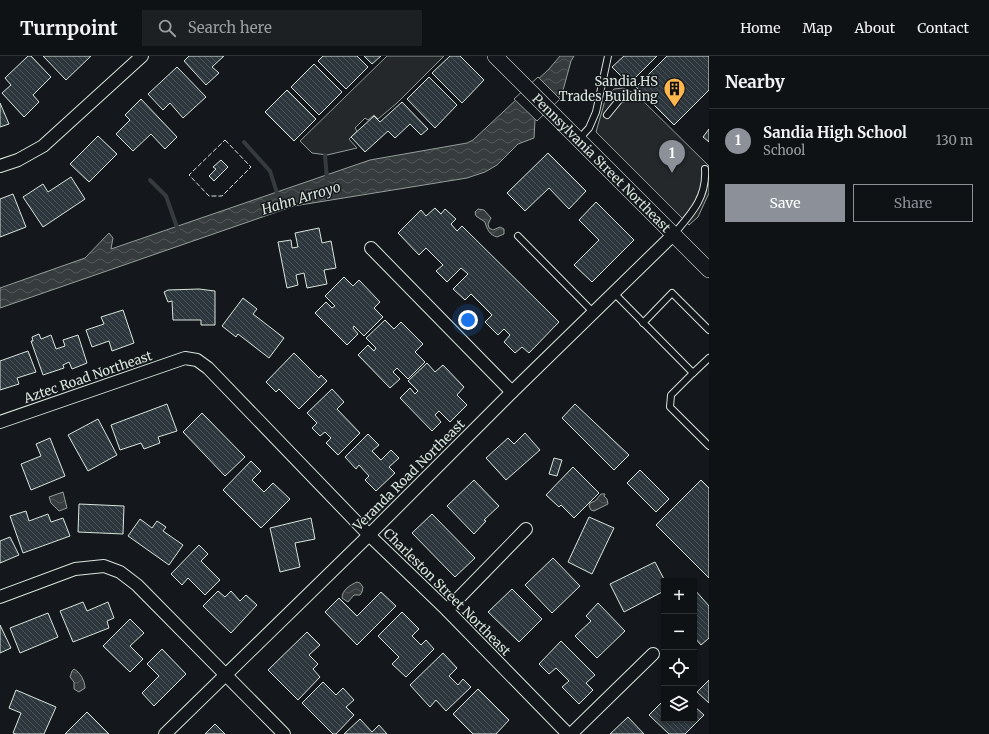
<!DOCTYPE html>
<meta charset="utf-8">
<style>
:root{--surface:#0f1215;--page:#1d2022;--text:#f1f3f6;--muted:#9b9ea0;--line:#2f3234;--accent:#8c9099}
body{margin:0;font-family:Merriweather,serif;background:var(--page);color:var(--text)}
.controls{position:absolute;right:12px;bottom:12px;display:grid;overflow:hidden;border-radius:0px;box-shadow:0 1px 3px #0004}
.controls button{width:36px;height:36px;display:grid;place-items:center;padding:0;border:0;border-bottom:1px solid var(--line);background:var(--surface);color:var(--text);font:20px sans-serif}
.you{position:absolute;left:468px;top:264px;width:14px;height:14px;margin:-10px;border:3px solid #fff;border-radius:50%;background:#1a73e8;box-shadow:0 0 0 6px #1a73e833}
.badge{display:grid;place-items:center;width:26px;height:26px;border-radius:50%;background:var(--accent);color:#fff;font-size:13px;font-weight:700}
.pin{position:absolute;translate:-50% -33px;filter:drop-shadow(0 1px 2px #0008)}
.pin::after{content:'';position:absolute;top:21px;width:14px;height:12px;background:inherit;clip-path:polygon(0 0,100% 0,50% 100%)}
.list{margin:0;padding:0;list-style:none}
h2{display:flex;justify-content:space-between;align-items:center;height:52px;margin:0;padding:0 16px;font-size:17px}
h2 small{font-size:13px;font-weight:400;color:var(--muted)}
.list li{display:grid;grid-template-columns:26px 1fr auto;gap:12px;align-items:center;box-sizing:border-box;height:64px;padding:0 16px;border-top:1px solid var(--line)}
.list b{display:block;font-size:15px;white-space:nowrap}
.list p{margin:0;font-size:13px;white-space:nowrap;color:var(--muted)}
.list em{font-size:13px;font-style:normal;color:var(--muted)}
.actions{display:flex;gap:8px;padding:12px 16px}
.actions a{flex:1;padding:9px 0;border:1px solid var(--accent);border-radius:0px;text-align:center;font-size:14px;color:var(--accent)}
.actions .main{background:var(--accent);color:#fff}
.icon{flex:none;width:22px;height:22px;fill:none;stroke:currentColor;stroke-width:2;stroke-linecap:round;stroke-linejoin:round}
.map{position:relative;flex:none;width:709px;height:678px;overflow:hidden}
header{display:flex;align-items:center;gap:24px;box-sizing:border-box;height:56px;padding:0 20px;background:var(--surface);border-bottom:1px solid var(--line)}
header strong{font-size:19px}
nav{display:flex;gap:22px;margin-inline-start:auto;font-size:14px}
.search{width:280px;height:36px;background:var(--page);display:flex;align-items:center;gap:10px;box-sizing:border-box;padding:0 14px;border-radius:0px;color:var(--muted);font-size:15px}
main{display:flex}
aside{flex:1;background:var(--surface)}
.map>svg:first-child{display:block}
</style>
<header>
<strong>Turnpoint</strong>
<div class="search"><svg class="icon" aria-label="search" viewBox="0 0 24 24"><circle cx="10" cy="10" r="6"/><path d="M15 15l6 6"/></svg>Search here</div>
<nav><a>Home</a><a>Map</a><a>About</a><a>Contact</a></nav>
</header>
<main>
<div class="map">
<svg width="709" height="678" viewBox="0 0 709 678">
<defs>
<pattern id="water-waves" width="16" height="10" patternUnits="userSpaceOnUse"><rect width="16" height="10" fill="#363b3e"/><path d="M0 5q4-4 8 0t8 0" fill="none" stroke="#525759"/></pattern>
<pattern id="building-back-hatch" width="6" height="6" patternUnits="userSpaceOnUse"><rect width="6" height="6" fill="#2c363c"/><path d="M-1 5l2 2M0 0l6 6M5-1l2 2" fill="none" stroke="#4a5358"/></pattern>
</defs>
<rect width="100%" height="100%" fill="#14181c"/>
<!-- parking -->
<g fill="#24282b" stroke="#939e99">
<polygon points="387,0 444,0 397,47 378,63 374,59 368,64 365,62 355,72 357,75 349,83 357,92 327,99 312,97 300,85"/>
<polygon points="623,32 636,38 709,110 709,137 698,161 689,169 596,76 606,41 614,33"/>
</g>
<!-- water -->
<g fill="url(#water-waves)" stroke="#939e99">
<polygon points="560,0 574,0 571,5 562,38 535,64 534,82 518,88 497,109 485,116 467,122 294,150 0,252 0,232 85,202 109,177 113,182 111,193 370,104 467,87 473,84 549,13"/>
<path d="M 478,153 L 484,154 L 491,162 L 488,168 L 489,172 L 493,174 L 500,171 L 504,173 L 504,178 L 497,181 C 490,179 487,174 485,166 L 476,160 L 475,156 Z"/>
<polygon points="63,436 67,452 59,455 51,447 49,441"/>
<polygon points="601,438 605,438 604,440 607,443 608,448 594,455 591,454 589,450 590,447 595,445"/>
<path d="M 357,526 L 360,527 L 363,531 L 362,536 L 360,539 L 354,539 L 348,546 L 342,542 C 342,534 350,529 357,526 Z"/>
<path d="M 74,613 C 80,616 85,625 85,632 L 79,636 L 74,633 L 74,626 L 70,621 L 72,615 Z"/>
</g>
<!-- pier -->
<polygon fill="#14181c" stroke="#939e99" points="538,21 560,43 537,65 514,43"/>
<g fill="none" stroke-linecap="round" stroke-linejoin="round">
<!-- stream -->
<g stroke="#363b3e" stroke-width="4">
<polyline points="244,86 270,115 278,140"/>
<polyline points="325,99 327,123"/>
<polyline points="150,124 166,140 178,174"/>
</g>
</g>
<!-- building -->
<g fill="url(#building-back-hatch)" stroke="#d8e6dc">
<polygon points="28,0 31,0 51,21 33,39 39,46 24,61 2,37 11,29 5,22"/>
<polygon points="43,0 91,0 66,24"/>
<polygon points="189,0 224,0 212,11 219,17 206,29 184,5"/>
<polygon points="323,0 357,0 368,11 346,33 318,5"/>
<polygon points="364,0 381,0 372,8"/>
<polygon points="450,0 460,0 484,24 462,47 432,17"/>
<polygon points="624,0 657,0 629,28 612,11"/>
<polygon points="667,0 709,0 709,34 674,69 636,31"/>
<polygon points="314,8 342,36 319,59 291,31"/>
<polygon points="177,11 206,41 183,62 170,47 163,54 148,38"/>
<polygon points="429,21 457,49 435,72 407,43"/>
<polygon points="287,34 316,63 294,85 265,56"/>
<polygon points="141,43 177,81 165,93 151,78 133,95 116,78 130,64 125,59"/>
<polygon points="402,46 428,73 421,79 410,68 395,82 388,75 365,96 351,81 374,60 380,66"/>
<polygon points="0,47 9,68 0,71"/>
<polygon points="709,73 709,86 703,81"/>
<polygon points="98,80 117,98 89,126 70,108"/>
<polygon points="548,97 586,135 569,153 549,132 525,155 507,137"/>
<polygon points="221,104 228,111 214,125 209,120 216,113 213,111"/>
<polygon points="71,121 85,143 43,171 23,141 43,128 48,136"/>
<polygon points="13,138 26,171 0,181 0,143"/>
<polygon points="596,146 634,184 592,226 574,209 599,184 579,164"/>
<polygon points="435,152 441,158 445,153 456,163 451,168 457,175 462,170 559,266 529,297 522,291 515,297 504,286 510,279 504,273 498,279 485,266 492,259 471,238 465,244 453,233 468,218 461,212 447,226 436,215 443,209 426,192 419,199 398,177 421,154 426,160"/>
<polygon points="319,172 322,187 331,185 336,212 324,214 327,228 307,232 304,217 296,219 298,229 287,232 278,186 291,184 292,192 298,191 295,177"/>
<polygon points="344,221 353,230 359,224 380,246 374,252 383,261 364,280 354,270 353,272 358,278 347,289 315,257 326,246 332,252 335,250 325,240"/>
<polygon points="199,233 215,235 215,269 201,269 201,264 173,264 172,245 168,246 164,236 168,234"/>
<polygon points="243,242 257,253 253,258 284,282 269,302 238,278 236,281 222,270"/>
<polygon points="123,254 134,287 112,295 109,285 92,291 86,274 104,268 101,261"/>
<polygon points="385,264 394,273 401,266 423,288 415,296 425,306 408,323 397,312 393,316 400,323 390,332 358,299 368,289 374,295 376,292 366,282"/>
<polygon points="39,278 41,283 51,279 56,293 65,290 63,284 78,279 87,307 72,313 69,306 63,309 64,312 43,319 31,285 33,285 32,281"/>
<polygon points="28,295 36,316 17,322 19,328 0,334 0,305"/>
<polygon points="294,297 319,322 321,319 327,325 299,353 279,333 276,336 266,326"/>
<polygon points="427,307 435,316 443,309 464,331 457,339 467,349 450,366 439,355 435,359 441,366 432,375 400,342 410,332 415,338 418,335 408,325"/>
<polygon points="332,333 344,346 337,353 360,377 338,399 326,387 331,382 325,376 320,380 312,372 317,367 307,357"/>
<polygon points="167,348 177,375 158,381 160,387 144,393 141,387 120,394 111,369"/>
<polygon points="575,348 629,399 614,414 562,362"/>
<polygon points="202,357 245,401 225,420 183,376"/>
<polygon points="98,363 117,399 88,415 68,379"/>
<polygon points="525,377 540,394 506,424 486,402 508,382 514,388"/>
<polygon points="368,378 379,389 372,395 381,404 391,394 399,402 389,411 395,417 376,435 365,424 369,420 359,409 356,413 345,401"/>
<polygon points="50,382 65,420 31,434 21,408 41,400 36,388"/>
<polygon points="554,402 562,404 557,420 549,418"/>
<polygon points="251,405 261,415 252,424 264,436 273,427 290,443 261,472 223,434"/>
<polygon points="573,411 599,437 574,462 561,449 559,451 546,439"/>
<polygon points="640,414 669,443 656,456 627,427"/>
<polygon points="474,424 499,450 484,464 486,465 474,478 447,450"/>
<polygon points="701,424 709,432 709,522 656,469"/>
<polygon points="79,448 124,450 123,478 78,476"/>
<polygon points="26,455 29,465 48,458 51,466 63,462 70,480 23,497 10,460"/>
<polygon points="432,458 475,502 455,521 412,477"/>
<polygon points="589,461 614,472 592,518 568,506"/>
<polygon points="311,462 315,483 295,487 300,511 280,516 270,472"/>
<polygon points="140,463 152,472 157,465 166,471 163,475 183,489 169,509 128,480"/>
<polygon points="10,481 19,499 0,507 0,485"/>
<polygon points="199,489 208,498 201,505 220,524 205,539 188,522 182,529 171,518"/>
<polygon points="553,502 580,530 552,557 525,529"/>
<polygon points="655,506 665,525 664,535 624,556 610,528"/>
<polygon points="512,533 542,563 519,586 488,556"/>
<polygon points="694,533 709,550 709,582 701,589 694,581"/>
<polygon points="218,535 225,541 231,535 240,545 246,539 257,549 231,577 203,550"/>
<polygon points="381,536 396,550 357,589 325,556 339,542 357,560"/>
<polygon points="83,546 87,555 108,546 114,562 107,565 109,572 73,586 60,555"/>
<polygon points="598,547 625,575 597,602 575,580 591,565 586,560"/>
<polygon points="402,556 419,573 412,580 421,589 426,584 434,593 406,621 392,608 399,601 378,580"/>
<polygon points="48,557 58,581 20,597 10,572"/>
<polygon points="130,563 144,577 130,590 143,603 130,616 103,590"/>
<polygon points="0,569 11,592 0,597"/>
<polygon points="307,576 320,589 309,599 318,608 313,613 320,621 298,644 268,614"/>
<polygon points="561,585 595,619 586,627 593,634 579,648 562,631 569,625 556,612 549,618 539,608"/>
<polygon points="162,593 186,618 154,650 142,637 159,620 147,608"/>
<polygon points="443,597 457,612 449,620 458,629 463,623 471,631 446,655 436,644 430,651 410,629"/>
<polygon points="709,624 709,647 697,636"/>
<polygon points="323,626 336,639 343,632 354,644 346,651 354,659 336,678 333,678 302,647"/>
<polygon points="478,633 509,664 496,678 473,678 453,658"/>
<polygon points="16,634 56,651 44,678 16,678 13,677 21,657 9,652"/>
<polygon points="662,646 664,648 664,663 694,663 694,650 704,659 685,678 669,678 649,659"/>
<polygon points="87,656 109,678 65,678"/>
<polygon points="628,661 644,678 610,678"/>
<polygon points="360,663 372,676 379,669 387,678 344,678"/>
<polygon points="215,668 225,678 205,678"/>
</g>
<g fill="none" stroke-linecap="round" stroke-linejoin="round">
<defs>
<g id="service">
<polyline points="607,59 620,43 630,41"/>
<polyline points="578,84 589,72 596,56 608,0"/>
<path d="M 673,179 C 691,158 707,142 705,113"/>
<polyline points="518,180 593,256"/>
<polyline points="614,237 693,317 671,339 670,351 709,390"/>
<polyline points="643,267 672,237 709,274"/>
<polyline points="693,317 709,302"/>
</g>
<g id="minor">
<polyline points="0,110 18,104 43,90 142,0"/>
<polyline points="371,192 512,336"/>
<polyline points="0,366 185,302 197,304 208,312 369,479 447,554 568,678"/>
<polyline points="0,541 75,513 104,510 120,516 137,529 284,678"/>
<polyline points="447,554 526,473"/>
<polyline points="165,678 362,486 512,336 673,179"/>
<polyline points="571,678 653,598"/>
</g>
<g id="tertiary">
<path id="s1" d="M 495,0 L 709,214"/>
</g>
</defs>
<!-- service casing -->
<use href="#service" stroke="#d8e6dc" stroke-width="8"/>
<!-- minor casing -->
<use href="#minor" stroke="#d8e6dc" stroke-width="14"/>
<!-- tertiary casing -->
<use href="#tertiary" stroke="#d8e6dc" stroke-width="16"/>
<!-- service -->
<use href="#service" stroke="#14181c" stroke-width="6"/>
<!-- minor -->
<use href="#minor" stroke="#14181c" stroke-width="12"/>
<!-- tertiary -->
<use href="#tertiary" stroke="#14181c" stroke-width="15"/>
<!-- fence -->
<polygon stroke="#d8e6dc" stroke-width="1" stroke-dasharray="5 2" stroke-linecap="butt" points="225,84 251,111 222,140 209,140 189,119"/>
</g>
<!-- icons -->
<defs>
<symbol id="building-pin" viewBox="-11 -11 22 30"><path d="M0 17L-7.5 6A9.5 9.5 0 1 1 7.5 6Z" fill="#ffb74d" stroke="#14181c"/><path d="M-4-6H4V6H1V3H-1V6H-4ZM-2.5-4.3h1.7v1.8h-1.7ZM.8-4.3h1.7v1.8H.8ZM-2.5-1h1.7V.8h-1.7ZM.8-1h1.7V.8H.8Z" fill="#111"/></symbol>
</defs>
<g fill-rule="evenodd">
<use href="#building-pin" x="662" y="20" width="25" height="34"/>
</g>
<g text-anchor="middle" dominant-baseline="central" stroke-width="3" stroke-linejoin="round" paint-order="stroke">
<!-- poi labels -->
<g font-size="13" fill="#d8e6dc" stroke="#14181c" text-anchor="end">
<text x="658" y="25">Sandia HS<tspan x="658" dy="15">Trades Building</tspan></text>
</g>
<!-- street labels -->
<g font-size="13" fill="#d8e6dc" stroke="#14181c">
<text stroke="none"><textPath href="#s1" startOffset="151">Pennsylvania Street Northeast</textPath></text>
<text transform="translate(88 321) rotate(-19)">Aztec Road Northeast</text>
<text transform="translate(409 419) rotate(-45)">Veranda Road Northeast</text>
<text transform="translate(447 536) rotate(45)">Charleston Street Northeast</text>
</g>
<!-- water labels -->
<g font-size="14" font-style="italic" fill="#d8e6dc" stroke="#14181c">
<text transform="translate(301 142) rotate(-17)">Hahn Arroyo</text>
</g>
</g>
</svg>
<div class="controls">
<button>+</button>
<button>−</button>
<button><svg class="icon" aria-label="locate" viewBox="0 0 24 24"><circle cx="12" cy="12" r="6"/><path d="M12 2v4M12 18v4M2 12h4M18 12h4"/></svg></button>
<button><svg class="icon" aria-label="layers" viewBox="0 0 24 24"><path d="M12 4l9 5-9 5-9-5zM3 14l9 5 9-5"/></svg></button>
</div>
<div class="you"></div>
<div class="pin badge" style="left:672px;top:117px">1</div>
</div>
<aside>
<h2>Nearby<small></small></h2>
<ul class="list">
<li><span class="badge">1</span><div><b>Sandia High School</b><p>School</p></div><em>130 m</em></li>
</ul>
<div class="actions"><a class="main">Save</a><a>Share</a></div>
</aside>
</main>
